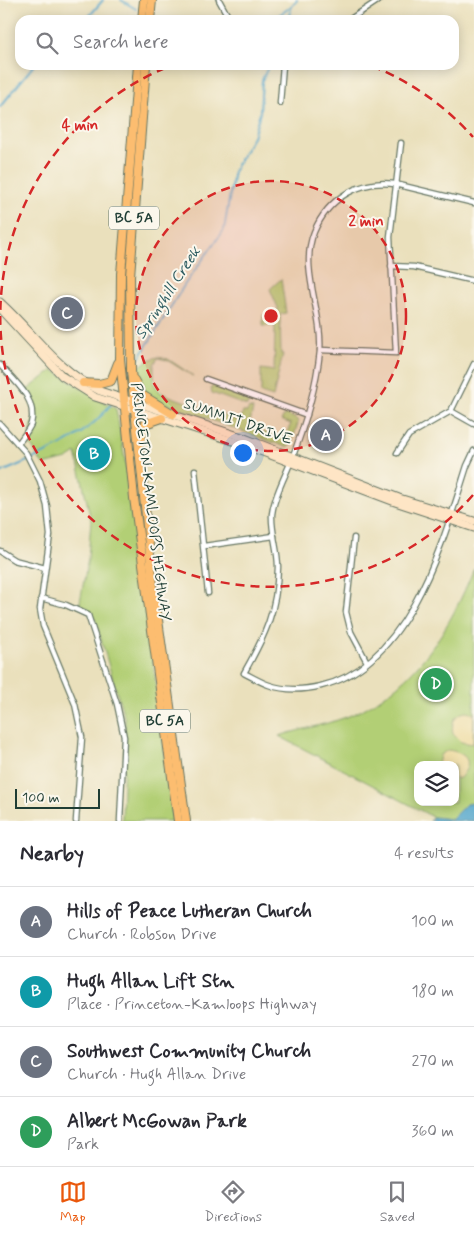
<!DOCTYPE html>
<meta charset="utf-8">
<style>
:root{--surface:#fff;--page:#f2f2f3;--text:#2b2b33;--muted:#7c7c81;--line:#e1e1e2;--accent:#ea580c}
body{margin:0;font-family:Mynerve,sans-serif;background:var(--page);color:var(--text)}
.controls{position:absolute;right:15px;bottom:15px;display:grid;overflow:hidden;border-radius:10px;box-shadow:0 2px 12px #0003}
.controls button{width:45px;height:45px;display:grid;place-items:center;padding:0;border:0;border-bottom:1px solid var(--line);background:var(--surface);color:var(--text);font:25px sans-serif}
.scale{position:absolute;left:15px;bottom:12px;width:85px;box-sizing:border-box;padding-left:5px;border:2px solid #1f3d34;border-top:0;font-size:14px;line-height:18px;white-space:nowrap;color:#1f3d34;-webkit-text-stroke:4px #fbf7ec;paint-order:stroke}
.you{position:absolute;left:242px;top:452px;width:18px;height:18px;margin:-12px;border:4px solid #fff;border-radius:50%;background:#1a73e8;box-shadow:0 0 0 8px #1a73e833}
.badge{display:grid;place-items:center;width:32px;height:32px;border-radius:50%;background:var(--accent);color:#fff;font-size:16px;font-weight:700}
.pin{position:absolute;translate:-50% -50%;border:2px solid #fff;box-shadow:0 1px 5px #0006}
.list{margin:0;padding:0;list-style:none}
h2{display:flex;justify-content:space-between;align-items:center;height:65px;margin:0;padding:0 20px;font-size:21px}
h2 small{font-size:16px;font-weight:400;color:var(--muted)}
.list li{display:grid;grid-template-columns:32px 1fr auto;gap:15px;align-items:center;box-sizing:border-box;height:70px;padding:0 20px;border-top:1px solid var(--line)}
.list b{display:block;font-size:19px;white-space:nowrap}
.list p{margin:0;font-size:16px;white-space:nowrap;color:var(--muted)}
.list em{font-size:16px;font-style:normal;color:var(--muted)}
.icon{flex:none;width:28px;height:28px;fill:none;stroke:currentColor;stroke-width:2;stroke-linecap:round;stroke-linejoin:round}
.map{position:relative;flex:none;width:474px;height:821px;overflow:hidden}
.search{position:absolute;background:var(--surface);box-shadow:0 2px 12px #0003;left:15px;right:15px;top:15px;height:55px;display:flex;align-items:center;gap:12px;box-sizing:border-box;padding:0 18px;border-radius:15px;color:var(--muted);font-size:19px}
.sheet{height:345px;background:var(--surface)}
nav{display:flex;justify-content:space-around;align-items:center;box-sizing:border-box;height:70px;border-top:1px solid var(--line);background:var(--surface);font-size:14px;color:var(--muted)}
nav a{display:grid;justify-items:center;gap:2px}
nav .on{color:var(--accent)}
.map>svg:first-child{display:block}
</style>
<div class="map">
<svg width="474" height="821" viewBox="0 0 474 821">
<rect width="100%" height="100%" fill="#fbf7ec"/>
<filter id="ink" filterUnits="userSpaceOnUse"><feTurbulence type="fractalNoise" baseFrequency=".02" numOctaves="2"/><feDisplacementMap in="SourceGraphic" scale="10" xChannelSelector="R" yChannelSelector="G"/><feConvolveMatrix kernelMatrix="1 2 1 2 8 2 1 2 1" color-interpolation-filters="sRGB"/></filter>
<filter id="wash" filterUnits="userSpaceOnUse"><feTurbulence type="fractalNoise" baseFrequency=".0096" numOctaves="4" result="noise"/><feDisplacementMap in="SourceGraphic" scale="20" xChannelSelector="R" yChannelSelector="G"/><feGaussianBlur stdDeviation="1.12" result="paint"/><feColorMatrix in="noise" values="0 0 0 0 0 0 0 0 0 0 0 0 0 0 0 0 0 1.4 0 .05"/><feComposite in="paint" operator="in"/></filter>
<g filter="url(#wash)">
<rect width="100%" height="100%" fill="#eae0bc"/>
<!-- green -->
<g fill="#b2cf75" stroke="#688654" fill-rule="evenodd">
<polygon points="281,279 286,313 280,314 281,354 283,354 273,397 261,393 261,369 274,371 275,326 263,326 263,315 277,315 278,308 270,289"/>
<polygon points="158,357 168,359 193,376 167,360 158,358 154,364 154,384 161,393 239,421 243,412 247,412 249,408 253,409 249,427 277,437 286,434 291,424 281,420 285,414 297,419 298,423 291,445 286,447 150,398 141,386 135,370 148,360"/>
<polygon points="53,370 116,409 136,524 173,821 122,821 125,720 95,619 86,609 79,607 88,559 91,520 76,453 67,459 43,465 29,442 34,414 32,402 26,391"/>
<polygon points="216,384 243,394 251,399 247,406 212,393 211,388"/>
<path d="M 474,568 L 474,803 L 466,804 L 451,819 L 433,817 L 279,736 C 304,728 332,724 356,713 C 417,683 450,629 474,568 ZM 418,765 L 455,765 L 455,802 L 418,802 Z"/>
</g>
<!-- sand -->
<g fill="#eeda9e" stroke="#868c69">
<path d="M 465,712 L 474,713 L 473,744 L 461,742 L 453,734 C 451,723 454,715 465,712 Z"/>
<path d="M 448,750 C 467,753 474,762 460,778 L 455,779 L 455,765 L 438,765 L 440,755 Z"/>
</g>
<!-- water -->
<polygon fill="#4fa4cb" stroke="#377080" points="474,803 474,821 430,821 433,817 451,819 466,804"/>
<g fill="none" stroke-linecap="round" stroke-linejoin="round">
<!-- stream -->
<g stroke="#4fa4cb" stroke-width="2">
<polyline points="121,0 136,9"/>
<polyline points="86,20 103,0"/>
<polyline points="271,20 291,7"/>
<polyline points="290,20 291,7 297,0"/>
<polyline points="0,107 34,65"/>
<polyline points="134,366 185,284 224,230 234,170 253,137 260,112 262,80 269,65"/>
<path d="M 0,473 C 40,455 84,441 111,404"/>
</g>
</g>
</g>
<g filter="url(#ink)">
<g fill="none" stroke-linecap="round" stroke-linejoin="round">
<defs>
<g id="street">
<polyline points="219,0 230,20"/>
<polyline points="349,20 379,0"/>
<polyline points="280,103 283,65"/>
<path d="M 474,203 L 395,184 C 360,179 328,198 314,232 C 299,269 323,312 320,351 C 316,389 305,425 291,461 C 285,477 274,496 272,514 C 271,532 278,549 278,567 C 277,611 265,636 244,673 C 252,677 260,682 269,685 C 286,691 304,690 321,686 C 410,665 443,541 467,466 L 474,451"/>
<polyline points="391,266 414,267 474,281"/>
<polyline points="320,350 396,353 390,237 401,143"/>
<path d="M 0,365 C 15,381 38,400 31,424 C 28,431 22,438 18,444"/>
<polyline points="206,379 307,415"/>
<polyline points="451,411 474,424"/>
<polyline points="0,424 26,453 40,481 47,506 50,535 40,609 43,626 75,704 82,737 76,821"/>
<polyline points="397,453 409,435 451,411 474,364"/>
<polyline points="195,470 208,593"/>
<polyline points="354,538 346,612 351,632 367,662"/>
<polyline points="204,546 274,536"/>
<polyline points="0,551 14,560 45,568"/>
<polyline points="41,598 66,605 88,615 117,704 124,737 120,821"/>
</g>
<g id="secondary">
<path d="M 0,302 C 35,334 56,369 100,391 L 242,437 L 399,498 L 474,521"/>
<polyline points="0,309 62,376 95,397 236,442 395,502 474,528"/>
</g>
<g id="primary">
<polyline points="142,20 144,0"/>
<polyline points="150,20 152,0"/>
<polyline points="138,65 121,274 120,359 134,498 178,821"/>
<polyline points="146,65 130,276 131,371 153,584 186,821"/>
<polyline points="134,380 142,395 173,414"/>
<polyline points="83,383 99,384 111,381 118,363"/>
<polyline points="140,442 145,424 162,418"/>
</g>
</defs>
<!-- street casing -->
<use href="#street" stroke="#667664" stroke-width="7"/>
<!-- secondary casing -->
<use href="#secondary" stroke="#667664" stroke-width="9"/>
<!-- primary casing -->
<use href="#primary" stroke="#667664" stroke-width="10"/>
<!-- street -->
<use href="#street" stroke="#fff" stroke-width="4.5"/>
<!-- secondary -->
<use href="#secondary" stroke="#fee5c5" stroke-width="7"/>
<!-- primary -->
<use href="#primary" stroke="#fcbd6f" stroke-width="8"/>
</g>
</g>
<!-- distance rings -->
<circle cx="271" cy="316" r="135" fill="#d62828" fill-opacity=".12"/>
<g fill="none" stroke="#d62828" stroke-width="2.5" stroke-dasharray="9 6">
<circle cx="271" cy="316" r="135"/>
<path d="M473 495A270 270 0 1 1 170 66M372 66A270 270 0 0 1 473 137"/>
</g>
<g text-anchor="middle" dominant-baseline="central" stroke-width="4" stroke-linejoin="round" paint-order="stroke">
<!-- shield labels -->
<g fill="#fbf7ec" stroke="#61756b" stroke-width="1">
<rect x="109" y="206.5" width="50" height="23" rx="4"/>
<rect x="140" y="709.5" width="50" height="23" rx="4"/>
</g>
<g font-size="14" font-weight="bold" fill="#1f3d34">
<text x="134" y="218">BC 5A</text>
<text x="165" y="721">BC 5A</text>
</g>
<!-- street labels -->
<g font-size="15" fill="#1f3d34" stroke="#fbf7ec">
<text transform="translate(238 422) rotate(19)">SUMMIT DRIVE</text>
<text transform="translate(150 502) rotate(83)">PRINCETON-KAMLOOPS HIGHWAY</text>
</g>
<!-- water labels -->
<g font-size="16" font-style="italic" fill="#2d5c61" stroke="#fbf7ec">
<text transform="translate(168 293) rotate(-57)">Springhill Creek</text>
</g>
</g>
<circle cx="271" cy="316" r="8" fill="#d62828" stroke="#fbf7ec" stroke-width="2.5"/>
<g font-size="15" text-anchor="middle" font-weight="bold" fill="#d62828" stroke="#fbf7ec" stroke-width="4" stroke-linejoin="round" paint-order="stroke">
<text x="80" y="130">4 min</text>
<text x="366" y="226">2 min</text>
</g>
</svg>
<div class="controls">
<button><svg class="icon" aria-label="layers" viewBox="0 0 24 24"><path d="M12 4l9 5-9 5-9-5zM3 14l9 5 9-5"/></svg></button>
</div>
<div class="scale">100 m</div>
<div class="you"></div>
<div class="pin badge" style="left:326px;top:435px;background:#6b7280">A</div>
<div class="pin badge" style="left:94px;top:454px;background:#0f9aa8">B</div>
<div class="pin badge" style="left:67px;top:313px;background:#6b7280">C</div>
<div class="pin badge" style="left:436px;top:684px;background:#2e9e5b">D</div>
<div class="search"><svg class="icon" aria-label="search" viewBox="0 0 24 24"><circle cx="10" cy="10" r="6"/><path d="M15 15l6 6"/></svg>Search here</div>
</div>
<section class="sheet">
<h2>Nearby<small>4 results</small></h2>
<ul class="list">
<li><span class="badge" style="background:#6b7280">A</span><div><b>Hills of Peace Lutheran Church</b><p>Church · Robson Drive</p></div><em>100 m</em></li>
<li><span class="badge" style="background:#0f9aa8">B</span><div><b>Hugh Allan Lift Stn</b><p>Place · Princeton-Kamloops Highway</p></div><em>180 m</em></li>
<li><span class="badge" style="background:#6b7280">C</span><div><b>Southwest Community Church</b><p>Church · Hugh Allan Drive</p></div><em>270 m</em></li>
<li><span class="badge" style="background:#2e9e5b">D</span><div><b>Albert McGowan Park</b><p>Park</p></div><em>360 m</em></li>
</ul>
</section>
<nav>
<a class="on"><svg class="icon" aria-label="map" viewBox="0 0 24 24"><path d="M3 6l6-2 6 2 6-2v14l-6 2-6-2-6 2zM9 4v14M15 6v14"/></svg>Map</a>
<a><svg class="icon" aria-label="directions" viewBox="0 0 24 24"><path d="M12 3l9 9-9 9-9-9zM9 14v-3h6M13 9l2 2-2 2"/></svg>Directions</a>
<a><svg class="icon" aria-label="saved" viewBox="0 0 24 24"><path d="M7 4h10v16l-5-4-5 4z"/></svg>Saved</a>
</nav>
